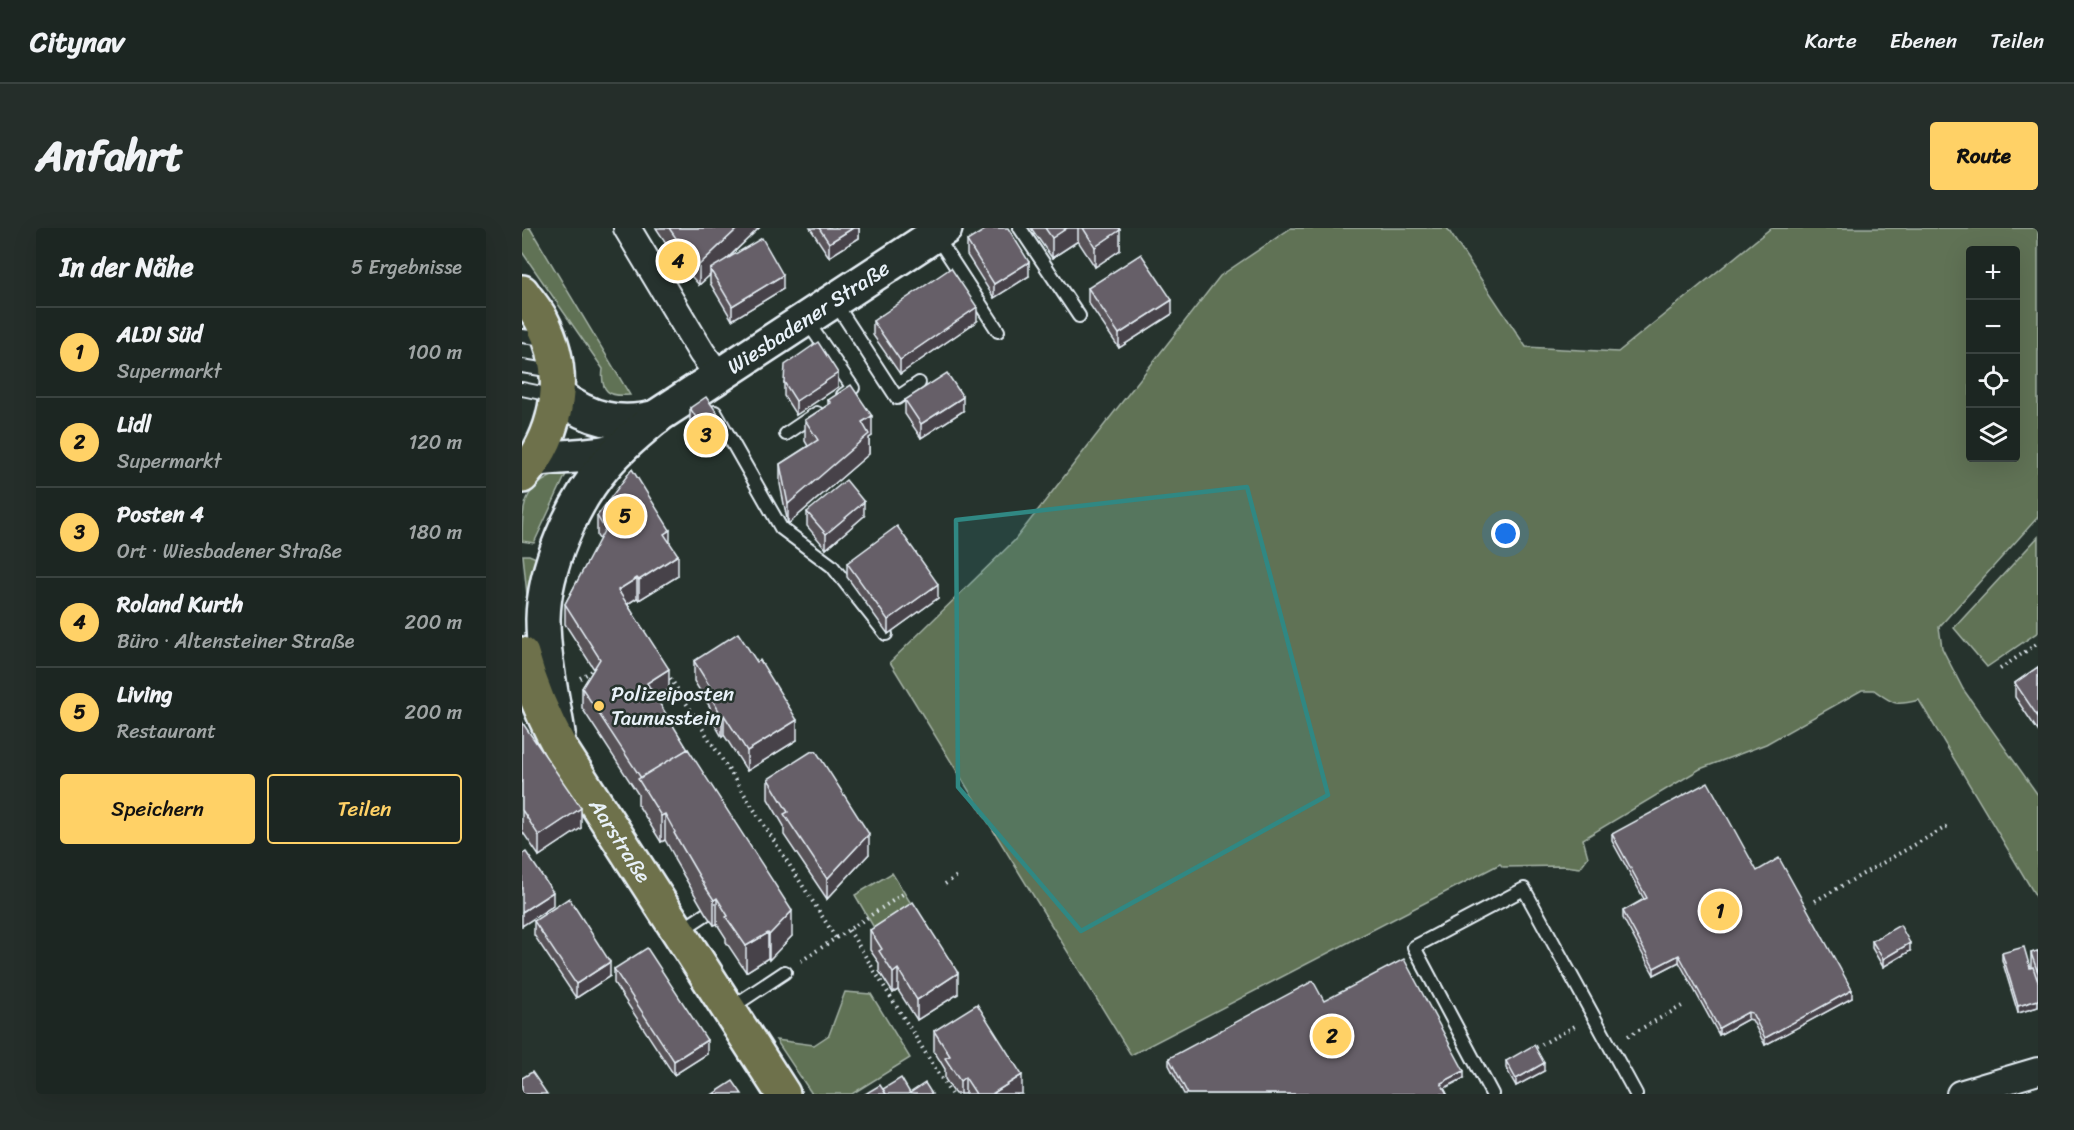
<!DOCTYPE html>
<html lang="de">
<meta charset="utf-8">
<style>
:root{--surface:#1c2622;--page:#252e2a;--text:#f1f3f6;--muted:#a0a5a5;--line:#3a4340;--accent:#ffd166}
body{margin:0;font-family:Sriracha,sans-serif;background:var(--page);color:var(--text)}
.controls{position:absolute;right:18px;top:18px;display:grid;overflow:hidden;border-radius:6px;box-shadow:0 6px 24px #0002}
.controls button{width:54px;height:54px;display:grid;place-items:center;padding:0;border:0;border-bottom:2px solid var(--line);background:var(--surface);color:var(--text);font:30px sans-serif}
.you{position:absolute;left:984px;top:306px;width:21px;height:21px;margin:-15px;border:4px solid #fff;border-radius:50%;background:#1a73e8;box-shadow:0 0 0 9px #1a73e833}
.badge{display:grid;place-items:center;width:39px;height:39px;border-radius:50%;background:var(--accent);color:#111;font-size:20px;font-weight:700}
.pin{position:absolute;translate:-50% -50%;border:3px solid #fff;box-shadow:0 2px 6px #0006}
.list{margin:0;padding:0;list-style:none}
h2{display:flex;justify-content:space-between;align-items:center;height:78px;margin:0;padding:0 24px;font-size:26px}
h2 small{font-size:20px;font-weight:400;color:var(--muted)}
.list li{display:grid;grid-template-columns:39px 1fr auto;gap:18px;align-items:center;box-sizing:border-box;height:90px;padding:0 24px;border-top:2px solid var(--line)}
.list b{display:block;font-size:22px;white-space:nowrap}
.list p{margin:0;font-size:20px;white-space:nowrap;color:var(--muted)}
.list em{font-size:20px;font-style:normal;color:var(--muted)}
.actions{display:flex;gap:12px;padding:18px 24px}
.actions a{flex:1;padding:14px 0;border:2px solid var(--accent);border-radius:6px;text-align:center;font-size:21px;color:var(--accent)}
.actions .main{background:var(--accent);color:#111}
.icon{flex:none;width:33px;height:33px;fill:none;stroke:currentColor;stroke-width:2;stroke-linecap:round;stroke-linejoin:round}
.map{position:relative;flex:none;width:1516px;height:866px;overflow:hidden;border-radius:6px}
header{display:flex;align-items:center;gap:36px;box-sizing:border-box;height:84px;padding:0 30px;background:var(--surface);border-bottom:2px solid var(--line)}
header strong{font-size:28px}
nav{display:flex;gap:33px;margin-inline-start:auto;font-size:21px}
.intro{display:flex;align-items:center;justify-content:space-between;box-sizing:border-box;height:144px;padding:0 36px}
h1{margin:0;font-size:42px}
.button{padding:15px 27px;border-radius:6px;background:var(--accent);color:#111;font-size:21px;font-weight:700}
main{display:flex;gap:36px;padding:0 36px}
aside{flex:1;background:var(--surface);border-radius:6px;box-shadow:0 6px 24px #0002}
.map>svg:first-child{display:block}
</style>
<header>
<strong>Citynav</strong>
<nav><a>Karte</a><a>Ebenen</a><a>Teilen</a></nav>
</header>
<div class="intro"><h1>Anfahrt</h1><a class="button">Route</a></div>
<main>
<aside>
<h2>In der Nähe<small>5 Ergebnisse</small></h2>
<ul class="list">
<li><span class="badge">1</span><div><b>ALDI Süd</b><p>Supermarkt</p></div><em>100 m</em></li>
<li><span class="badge">2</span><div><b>Lidl</b><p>Supermarkt</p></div><em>120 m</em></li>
<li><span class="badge">3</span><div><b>Posten 4</b><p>Ort · Wiesbadener Straße</p></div><em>180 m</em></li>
<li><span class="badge">4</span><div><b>Roland Kurth</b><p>Büro · Altensteiner Straße</p></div><em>200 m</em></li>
<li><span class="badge">5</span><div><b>Living</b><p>Restaurant</p></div><em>200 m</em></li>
</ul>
<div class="actions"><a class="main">Speichern</a><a>Teilen</a></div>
</aside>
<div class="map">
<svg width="1516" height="866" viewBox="0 0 1516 866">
<rect width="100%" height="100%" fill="#26332d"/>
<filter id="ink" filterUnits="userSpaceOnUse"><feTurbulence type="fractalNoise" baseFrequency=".0167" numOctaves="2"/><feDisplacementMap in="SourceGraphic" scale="12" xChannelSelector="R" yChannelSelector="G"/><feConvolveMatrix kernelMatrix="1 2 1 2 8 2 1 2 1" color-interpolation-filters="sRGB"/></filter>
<g filter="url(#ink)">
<!-- green -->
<g fill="#607255" stroke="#a4b2a6" stroke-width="1.5" fill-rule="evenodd">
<path d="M 0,0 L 8,0 L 108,167 C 87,169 78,164 81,141 L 0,24 Z"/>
<path d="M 769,0 L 925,0 L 1004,119 L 1096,124 L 1249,0 L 1516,0 L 1516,289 L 1417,399 L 1420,420 L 1441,461 L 1516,567 L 1516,672 L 1397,472 C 1373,478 1373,477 1352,462 L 1340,462 L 1244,516 L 1178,541 L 1061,611 L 1066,629 L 1058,640 L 1042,638 L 981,639 L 978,636 L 609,827 L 368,434 L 492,313 L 698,48 ZM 1494,22 L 1494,230 L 1448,230 L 1448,22 Z"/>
<path d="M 46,242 L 12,315 L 0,313 C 0,271 3,256 46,242 Z"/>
<polygon points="1516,309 1516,404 1465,439 1432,400"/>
<polygon points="1,327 7,327 24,334 7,387"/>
<polygon points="370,645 393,682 355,705 333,667"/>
<polygon points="323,764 349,766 388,830 330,866 290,866 254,812 292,817 307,807"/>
</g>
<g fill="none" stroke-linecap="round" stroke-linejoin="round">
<defs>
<g id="lane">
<polyline points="498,0 557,88"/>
<polyline points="414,8 476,103"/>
<polyline points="312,73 375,170 397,155"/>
<polyline points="284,92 331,160 321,167"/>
<polyline points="0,108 23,111"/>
<polyline points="0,138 31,143"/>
<polyline points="0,161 34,168"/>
<polyline points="193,184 259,300 310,338 364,406"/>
<polyline points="264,206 295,185"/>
<polyline points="158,703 184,686"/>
<polyline points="207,781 263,744"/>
<polyline points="970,866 892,719 1002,661 1114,866"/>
</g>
<g id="street">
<polyline points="105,0 180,125 197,148"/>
<polyline points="1438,866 1516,843"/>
</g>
<g id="secondary">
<path d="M 36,168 C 67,191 97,199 135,189"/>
<path d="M 12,232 C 41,227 70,230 99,220"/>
<path id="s1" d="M 36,505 C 30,467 21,430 21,391 C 22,340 50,275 84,236 C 99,218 119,202 137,187 L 423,0"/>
</g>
<g id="primary">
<path d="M 0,64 C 6,73 14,82 19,91 C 47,144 38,203 0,248"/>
<path id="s2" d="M 0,426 C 9,460 22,490 39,521 L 261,866"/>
</g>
</defs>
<!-- lane casing -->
<use href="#lane" stroke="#e8f1f8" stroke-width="16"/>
<!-- street casing -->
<use href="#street" stroke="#e8f1f8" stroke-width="30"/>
<!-- secondary casing -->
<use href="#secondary" stroke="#e8f1f8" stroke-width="38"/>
<!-- primary casing -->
<use href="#primary" stroke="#e8f1f8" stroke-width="38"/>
<!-- path -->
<g stroke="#e8f1f8" stroke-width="4" stroke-dasharray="1.5 4.5" stroke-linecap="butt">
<polyline points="1478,441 1516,415"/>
<polyline points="145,445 314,710"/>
<polyline points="58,450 75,440"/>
<polyline points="423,656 438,646"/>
<polyline points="1293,673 1426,598"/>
<polyline points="327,702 429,866"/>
<polyline points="279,733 381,666"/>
<polyline points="1106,808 1160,778"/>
<polyline points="1009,822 1055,797"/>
</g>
<!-- lane -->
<use href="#lane" stroke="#26332d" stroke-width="12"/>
<!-- street -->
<use href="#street" stroke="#26332d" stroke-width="26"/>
<!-- secondary -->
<use href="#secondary" stroke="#26332d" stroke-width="33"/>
<!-- primary -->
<use href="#primary" stroke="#6e714b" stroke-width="33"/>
</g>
<!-- wall -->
<g fill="#585259" stroke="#e8f1f8" stroke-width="1.5">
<polygon points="134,0 237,0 204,32 261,61 210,92 188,55 188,47 177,57 156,33"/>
<polygon points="288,0 337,0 337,10 307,29"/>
<polygon points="509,0 597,0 598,22 573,39 556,13 530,30"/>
<polygon points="445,13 507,48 472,70 445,27"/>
<polygon points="566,60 650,86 597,120 566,74"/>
<polygon points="351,93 455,93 378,146 351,107"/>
<polygon points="262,154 316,159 274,187 262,168"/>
<polygon points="306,172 350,208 347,210 347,226 266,296 258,256 258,236 286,218 283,213 283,192 306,177"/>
<polygon points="383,172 441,183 399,210 383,186"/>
<polygon points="168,180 201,214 184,225 168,200"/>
<polygon points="285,284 342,288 304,321 285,298"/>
<polygon points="75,288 148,315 156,348 117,372 115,370 106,376 147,461 134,470 270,708 247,732 246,730 224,744 204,714 204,710 195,696 192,697 184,686 152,631 152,628 143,612 139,614 116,577 116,566 60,480 60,460 72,441 43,396 43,376 78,312 75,308"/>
<polygon points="325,335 416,370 366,406 325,349"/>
<polygon points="172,433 275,512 225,543 202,507 200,509 188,488 188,479 172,453"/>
<polygon points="1516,439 1516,503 1493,469 1493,455"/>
<polygon points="0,494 59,600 17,628 0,603"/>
<polygon points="246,551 347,626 305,671 262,607 262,598 246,571"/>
<polygon points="1090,606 1235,643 1330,770 1243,817 1230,792 1226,791 1197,807 1157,734 1132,747 1101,690 1101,683 1122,671 1090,613"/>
<polygon points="12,693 88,748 54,770 12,707"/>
<polygon points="348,702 436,766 395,792 376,762 371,765 357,743 357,735 348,722"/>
<polygon points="1350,713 1388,723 1361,739 1350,720"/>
<polygon points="1516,723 1516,779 1496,785 1480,732 1480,725 1508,740 1509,740 1509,725"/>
<polygon points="92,741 185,826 152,847 92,755"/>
<polygon points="802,773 942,850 922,860 925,866 662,866 647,837 647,830"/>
<polygon points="412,803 500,866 433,866 423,851 423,841 412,823"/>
<polygon points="984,833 1022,843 994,858 984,840"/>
</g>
<!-- shaded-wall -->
<g fill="#474248" stroke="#e8f1f8" stroke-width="1.5">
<polygon points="216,0 237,0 190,45 188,41 188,47 177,57 177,37"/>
<polygon points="331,0 337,0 337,10 307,29 307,15"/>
<polygon points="545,0 556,0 556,13 530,30 530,10"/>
<polygon points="598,2 598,22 573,39 573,19"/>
<polygon points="507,34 507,48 472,70 472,56"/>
<polygon points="261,47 261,61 210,92 210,78"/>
<polygon points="650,72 650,86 597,120 597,106"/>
<polygon points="455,79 455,93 378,146 378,132"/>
<polygon points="316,145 316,159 274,187 274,173"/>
<polygon points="441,169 441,183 399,210 399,196"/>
<polygon points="350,188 350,208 347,210 347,226 266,296 266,276 340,194"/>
<polygon points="201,193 201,214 184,225 184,205"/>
<polygon points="342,274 342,288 304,321 304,306"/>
<polygon points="148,302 148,322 142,306"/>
<polygon points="156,327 156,348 117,372 117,352"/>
<polygon points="115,350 115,370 96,382 96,362"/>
<polygon points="416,356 416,370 366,406 366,392"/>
<polygon points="147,441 147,461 125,476 125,455"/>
<polygon points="202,487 202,507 200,509 200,488"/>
<polygon points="275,492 275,512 225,543 225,523"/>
<polygon points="59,580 59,600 17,628 17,608"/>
<polygon points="143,586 143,612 139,614 139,588"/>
<polygon points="347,606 347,626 305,671 305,651"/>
<polygon points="31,664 31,678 0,698 0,684"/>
<polygon points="195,670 195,696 192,697 192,672"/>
<polygon points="270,683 270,708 247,732 247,707"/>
<polygon points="246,705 246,730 224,744 224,718"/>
<polygon points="1388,715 1388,723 1361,739 1361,731"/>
<polygon points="1157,727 1157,734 1132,747 1132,740"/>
<polygon points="88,734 88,748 54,770 54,756"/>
<polygon points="376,741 376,762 371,765 371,745"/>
<polygon points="436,745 436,766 395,792 395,772"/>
<polygon points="1330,762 1330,770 1243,817 1243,810"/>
<polygon points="1516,772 1516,779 1496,785 1496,778"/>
<polygon points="1226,784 1226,791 1197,807 1197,800"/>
<polygon points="185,812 185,826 152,847 152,833"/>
<polygon points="1022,835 1022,843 994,858 994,851"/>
<polygon points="942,843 942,850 919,862 919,855"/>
<polygon points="500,847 500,866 470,866"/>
<polygon points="443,849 443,866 438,866 438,853"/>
</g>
<!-- building -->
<g fill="#665f67" stroke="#e8f1f8" stroke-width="1.5">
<polygon points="147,0 216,0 177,37 156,13"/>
<polygon points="297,0 331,0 307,15"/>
<polygon points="466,0 486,0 507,34 472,56 445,13"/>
<polygon points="523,0 545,0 530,10"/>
<polygon points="561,0 597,0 598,2 573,19"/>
<polygon points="240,10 261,47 210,78 188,41"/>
<polygon points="619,26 650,72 597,106 566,60"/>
<polygon points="429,40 455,79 378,132 351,93"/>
<polygon points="296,114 316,145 274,173 262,154 263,137"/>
<polygon points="425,145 441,169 399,196 383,172"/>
<polygon points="329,157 350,188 340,194 347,206 266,276 258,236 296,212 283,192 309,175 306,172"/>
<polygon points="184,169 201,193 184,205 168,180"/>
<polygon points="110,241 148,302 142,306 156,327 117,352 115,350 96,362 147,441 125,455 168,525 166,521 119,550 60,460 78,431 43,376 83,301 75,288"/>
<polygon points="324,252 342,274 304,306 285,284"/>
<polygon points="375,298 416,356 366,392 325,335"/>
<polygon points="216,405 235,434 238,432 275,492 225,523 202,487 200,488 188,468 192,465 172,433"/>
<polygon points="1516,439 1516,489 1493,455"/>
<polygon points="0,494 59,580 17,608 0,582"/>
<polygon points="166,521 270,683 247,707 246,705 224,718 204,689 206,688 195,670 192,672 184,660 152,605 153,604 143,586 139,588 116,551"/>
<polygon points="290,523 291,524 294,523 347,606 305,651 262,586 266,584 246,551"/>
<polygon points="1186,554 1235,643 1257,630 1330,762 1243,810 1230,785 1226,784 1197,800 1157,727 1132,740 1101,683 1125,670 1090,606"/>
<polygon points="4,624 31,664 0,684 0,626"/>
<polygon points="47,670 88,734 54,756 12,693"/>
<polygon points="391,674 436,745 395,772 376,741 371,745 357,723 360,721 348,702"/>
<polygon points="1378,697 1388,715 1361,731 1350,713"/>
<polygon points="1502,719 1508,740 1511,739 1516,754 1516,772 1496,778 1480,725"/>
<polygon points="125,720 185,812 152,833 92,741"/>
<polygon points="1516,723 1516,745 1509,725"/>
<polygon points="882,731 942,843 919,855 925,866 666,866 647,830 791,753 802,773"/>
<polygon points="455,776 500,847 470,866 454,866 443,849 438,853 423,830 428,828 412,803"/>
<polygon points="1012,817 1022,835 994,851 984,833"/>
<polygon points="10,844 25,866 0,866 0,850"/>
<polygon points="379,850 388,865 386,866 364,866 361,861"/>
<polygon points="211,853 220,866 191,866"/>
<polygon points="403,855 410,866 388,866 388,865"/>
<polygon points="358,857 364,866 343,866"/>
</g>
</g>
<!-- marked area -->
<path fill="#308883" fill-opacity="0.2" stroke="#308883" stroke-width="4.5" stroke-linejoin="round" d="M 725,259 L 806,567 L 559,703 L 436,559 L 434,292 Z"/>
<!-- markers -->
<circle fill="#ffd166" stroke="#26332d" stroke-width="2" cx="77" cy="478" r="6"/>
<g text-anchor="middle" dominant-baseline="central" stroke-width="5" stroke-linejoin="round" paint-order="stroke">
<!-- street labels -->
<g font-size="21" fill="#e8f1f8" stroke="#26332d">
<text stroke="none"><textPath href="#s1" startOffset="536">Wiesbadener Straße</textPath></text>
<text stroke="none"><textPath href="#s2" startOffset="212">Aarstraße</textPath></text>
</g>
<!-- poi labels -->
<g font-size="21" fill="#e8f1f8" stroke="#26332d" text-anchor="start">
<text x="89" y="466">Polizeiposten<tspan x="89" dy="24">Taunusstein</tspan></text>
</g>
</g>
</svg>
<div class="controls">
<button>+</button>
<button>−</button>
<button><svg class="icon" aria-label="locate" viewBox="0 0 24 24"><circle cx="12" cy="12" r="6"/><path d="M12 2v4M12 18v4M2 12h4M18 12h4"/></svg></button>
<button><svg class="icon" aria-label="layers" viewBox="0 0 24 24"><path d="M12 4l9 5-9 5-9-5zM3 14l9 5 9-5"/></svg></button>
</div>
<div class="you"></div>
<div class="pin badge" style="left:1198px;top:683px">1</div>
<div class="pin badge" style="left:810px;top:808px">2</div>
<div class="pin badge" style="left:184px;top:207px">3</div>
<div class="pin badge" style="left:156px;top:33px">4</div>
<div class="pin badge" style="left:103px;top:288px">5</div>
</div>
</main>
